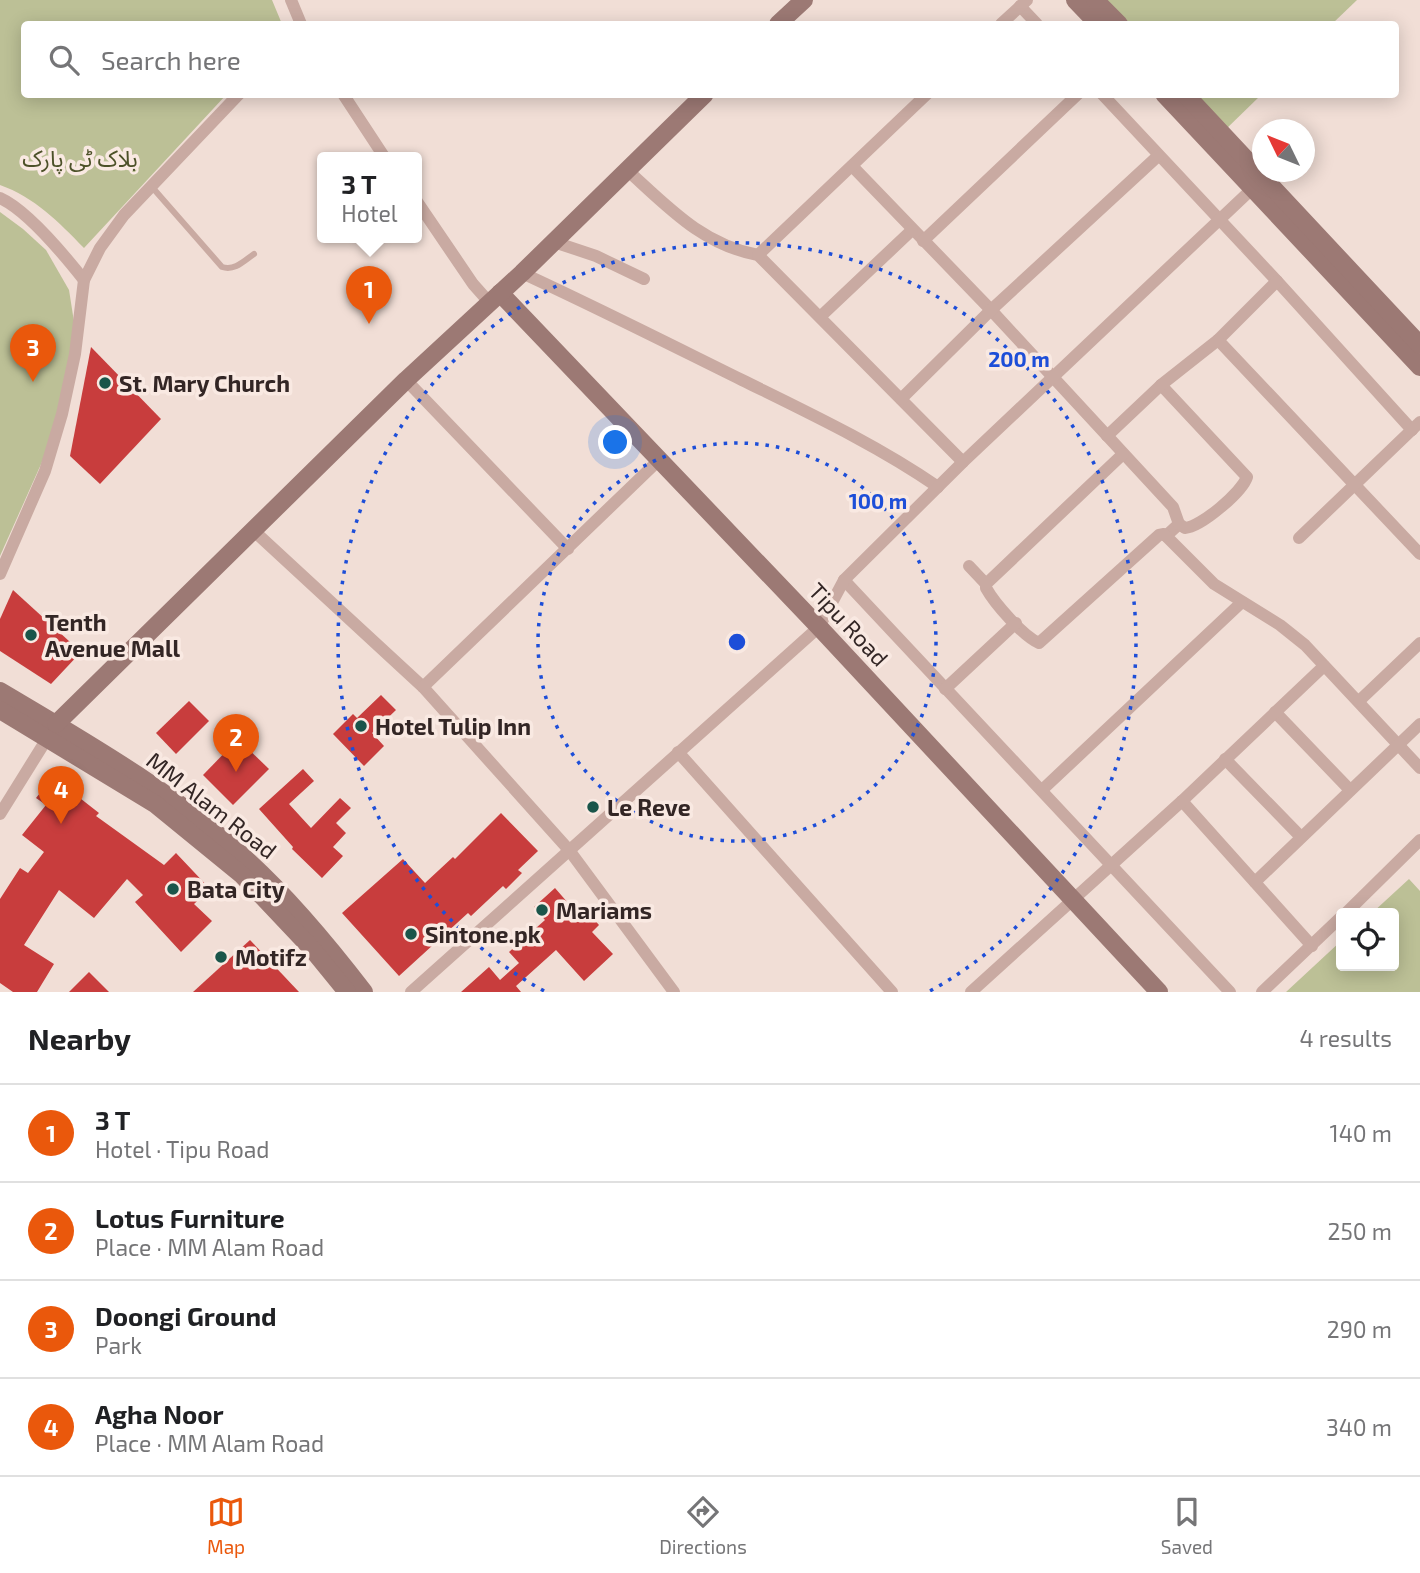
<!DOCTYPE html>
<meta charset="utf-8">
<style>
:root{--surface:#fff;--page:#f2f2f2;--text:#202124;--muted:#757577;--line:#e0e0e0;--accent:#ea580c}
body{margin:0;font-family:"Exo 2","Noto Sans Arabic",sans-serif;background:var(--page);color:var(--text)}
.controls{position:absolute;right:21px;bottom:21px;display:grid;overflow:hidden;border-radius:7px;box-shadow:0 4px 18px #0003}
.controls button{width:63px;height:63px;display:grid;place-items:center;padding:0;border:0;border-bottom:2px solid var(--line);background:var(--surface);color:var(--text);font:35px sans-serif}
.compass{position:absolute;left:1252px;top:119px;width:63px;height:63px;border-radius:50%;background:var(--surface);box-shadow:0 4px 18px #0003;rotate:313deg}
.you{position:absolute;left:616px;top:443px;width:24px;height:24px;margin:-18px;border:5px solid #fff;border-radius:50%;background:#1a73e8;box-shadow:0 0 0 10px #1a73e833}
.badge{display:grid;place-items:center;width:46px;height:46px;border-radius:50%;background:var(--accent);color:#fff;font-size:23px;font-weight:700}
.pin{position:absolute;translate:-50% -58px;filter:drop-shadow(0 2px 4px #0008)}
.pin::after{content:'';position:absolute;top:37px;width:24px;height:21px;background:inherit;clip-path:polygon(0 0,100% 0,50% 100%)}
.popup{position:absolute;left:317px;top:152px;width:105px;height:91px;box-sizing:border-box;display:grid;place-content:center;border-radius:7px;background:var(--surface);filter:drop-shadow(0 2px 5px #0005);font-size:23px;white-space:nowrap;color:var(--muted)}
.popup b{font-size:26px;color:var(--text)}
.popup::after{content:'';position:absolute;left:50%;top:100%;margin-left:-14px;border:14px solid transparent;border-top-color:var(--surface)}
.list{margin:0;padding:0;list-style:none}
h2{display:flex;justify-content:space-between;align-items:center;height:91px;margin:0;padding:0 28px;font-size:30px}
h2 small{font-size:23px;font-weight:400;color:var(--muted)}
.list li{display:grid;grid-template-columns:46px 1fr auto;gap:21px;align-items:center;box-sizing:border-box;height:98px;padding:0 28px;border-top:2px solid var(--line)}
.list b{display:block;font-size:26px;white-space:nowrap}
.list p{margin:0;font-size:23px;white-space:nowrap;color:var(--muted)}
.list em{font-size:23px;font-style:normal;color:var(--muted)}
.icon{flex:none;width:38px;height:38px;fill:none;stroke:currentColor;stroke-width:2;stroke-linecap:round;stroke-linejoin:round}
.map{position:relative;flex:none;width:1420px;height:992px;overflow:hidden}
.search{position:absolute;background:var(--surface);box-shadow:0 4px 18px #0003;left:21px;right:21px;top:21px;height:77px;display:flex;align-items:center;gap:18px;box-sizing:border-box;padding:0 24px;border-radius:7px;color:var(--muted);font-size:26px}
.sheet{height:483px;background:var(--surface)}
nav{display:flex;justify-content:space-around;align-items:center;box-sizing:border-box;height:98px;border-top:2px solid var(--line);background:var(--surface);font-size:19px;color:var(--muted)}
nav a{display:grid;justify-items:center;gap:4px}
nav .on{color:var(--accent)}
.map>svg:first-child{display:block}
</style>
<div class="map">
<svg width="1420" height="992" viewBox="0 0 1420 992">
<rect width="100%" height="100%" fill="#f1ded6"/>
<!-- green -->
<g fill="#bcc096">
<path d="M 0,0 L 272,0 L 282,24 L 24,24 L 24,94 L 226,95 L 84,248 C 59,222 34,197 0,185 Z"/>
<polygon points="1101,0 1357,0 1332,24 1124,24"/>
<polygon points="1187,95 1261,95 1222,133"/>
<polygon points="0,212 23,229 46,250 69,290 77,341 50,444 0,556"/>
<polygon points="1409,879 1420,891 1420,992 1286,992 1341,941 1341,966 1394,966 1394,913 1372,913"/>
</g>
<!-- building -->
<g fill="#c83d3d">
<polygon points="91,347 161,419 100,484 70,456"/>
<polygon points="13,590 81,652 51,684 0,651 0,619"/>
<polygon points="381,695 396,710 372,733 384,746 364,766 333,734 353,714 357,718"/>
<polygon points="189,701 209,721 176,754 156,733"/>
<polygon points="238,739 269,769 233,805 203,775"/>
<polygon points="303,769 314,781 289,804 311,828 340,798 351,808 336,823 346,833 333,847 343,856 322,878 292,849 293,847 259,809"/>
<polygon points="53,777 99,813 96,816 164,865 176,853 210,889 194,904 212,921 181,952 135,902 143,895 127,879 94,918 59,890 24,945 54,964 37,992 13,992 0,983 0,899 20,868 28,873 44,852 22,835 46,805 36,798"/>
<polygon points="501,813 538,851 518,870 522,873 506,889 503,886 471,916 468,913 399,976 342,913 403,859 425,883 453,857 455,859"/>
<polygon points="555,888 575,911 581,905 599,925 592,932 613,954 584,981 556,950 516,986 521,992 461,992 489,967 500,980 519,963 509,952 545,920 534,907"/>
<polygon points="250,940 299,992 193,992"/>
<polygon points="89,972 109,992 69,992"/>
</g>
<g fill="none" stroke-linecap="round" stroke-linejoin="round">
<!-- lane -->
<path stroke="#c9aaa2" stroke-width="6" d="M 152,187 L 222,267 C 235,271 244,261 254,254"/>
<!-- street -->
<g stroke="#c9aaa2" stroke-width="12">
<polyline points="291,0 301,24"/>
<polyline points="1020,6 1037,24"/>
<polyline points="1001,24 1027,0"/>
<polyline points="343,94 385,158"/>
<polyline points="1102,94 1277,281 1412,430"/>
<polyline points="852,166 991,310 1173,507 1179,524 1166,536 1214,584 1280,625 1305,645 1420,768"/>
<path d="M 626,169 C 667,206 702,245 758,255 L 963,462"/>
<path d="M 0,198 C 27,210 65,256 84,280"/>
<polyline points="416,200 473,284 489,302"/>
<polyline points="923,241 1078,94"/>
<polyline points="554,242 596,256 644,279"/>
<polyline points="758,255 927,94"/>
<path d="M 522,273 C 596,307 669,344 742,380 C 809,413 877,445 938,487"/>
<polyline points="1277,281 1218,340 1420,554"/>
<polyline points="820,317 912,230"/>
<polyline points="406,380 568,549"/>
<path d="M 1161,385 L 1247,477 C 1242,492 1201,527 1185,528 L 1179,524"/>
<polyline points="901,399 991,310 1158,156"/>
<polyline points="1107,436 1161,385 1218,340"/>
<path d="M 1123,454 L 986,584 L 986,588 C 995,604 1023,636 1039,643 L 1159,535 L 1164,534 L 1166,536"/>
<polyline points="254,531 423,687 569,850 674,992"/>
<polyline points="1299,538 1420,422"/>
<polyline points="969,566 986,584"/>
<polyline points="0,574 45,471 62,414 75,354 84,280 100,248 124,215 239,94"/>
<polyline points="844,580 1230,992"/>
<polyline points="423,687 659,460"/>
<polyline points="945,689 1016,623"/>
<polyline points="1359,701 1420,643"/>
<polyline points="1275,712 1350,790"/>
<polyline points="678,752 892,992"/>
<polyline points="1225,759 1301,837"/>
<polyline points="1042,790 1242,602"/>
<polyline points="1182,801 1312,946"/>
<polyline points="0,814 48,737"/>
<polyline points="1255,882 1420,724"/>
<polyline points="1346,913 1420,840"/>
<polyline points="411,992 819,627 844,580 963,462 1253,188"/>
<polyline points="971,992 1182,801 1324,666"/>
<polyline points="1262,992 1341,917"/>
</g>
<!-- secondary -->
<g stroke="#9c7974" stroke-width="18">
<polyline points="1075,0 1098,24"/>
<polyline points="1095,0 1119,24"/>
<polyline points="778,24 804,0"/>
<polyline points="1164,94 1420,367"/>
<polyline points="1185,94 1420,345"/>
<polyline points="500,293 819,627 1159,992"/>
<path d="M 0,691 C 86,742 174,792 247,860 C 291,900 328,945 364,992"/>
<polyline points="0,710 155,804 242,875 312,949 347,992"/>
<polyline points="56,724 406,380 522,273 705,94"/>
</g>
</g>
<!-- distance rings -->
<g fill="none" stroke="#1d4ed8" stroke-width="3.5" stroke-dasharray="3.5 7">
<circle cx="737" cy="642" r="199"/>
<path d="M544 991A399 399 0 1 1 930 991"/>
</g>
<!-- markers -->
<g fill="#1a554a" stroke="#f9e9e2" stroke-width="2.5">
<circle cx="105" cy="383" r="7"/>
<circle cx="31" cy="635" r="7"/>
<circle cx="361" cy="726" r="7"/>
<circle cx="593" cy="807" r="7"/>
<circle cx="173" cy="889" r="7"/>
<circle cx="542" cy="910" r="7"/>
<circle cx="411" cy="934" r="7"/>
<circle cx="221" cy="957" r="7"/>
</g>
<g text-anchor="middle" dominant-baseline="central" stroke-width="7" stroke-linejoin="round" paint-order="stroke">
<!-- park labels -->
<g font-size="23" fill="#4c5128" stroke="#f9e9e2">
<text x="80" y="158">بلاک ٹی پارک</text>
</g>
<!-- poi labels -->
<g font-size="23" font-weight="bold" fill="#332625" stroke="#f9e9e2" text-anchor="start">
<text x="119" y="383">St. Mary Church</text>
<text x="45" y="622">Tenth<tspan x="45" dy="26">Avenue Mall</tspan></text>
<text x="375" y="726">Hotel Tulip Inn</text>
<text x="607" y="807">Le Reve</text>
<text x="187" y="889">Bata City</text>
<text x="556" y="910">Mariams</text>
<text x="425" y="934">Sintone.pk</text>
<text x="235" y="957">Motifz</text>
</g>
<!-- street labels -->
<g font-size="23" fill="#332625" stroke="#f9e9e2">
<text transform="translate(849 624) rotate(47)">Tipu Road</text>
<text transform="translate(212 805) rotate(38)">MM Alam Road</text>
</g>
</g>
<circle cx="737" cy="642" r="10" fill="#1d4ed8" stroke="#f9e9e2" stroke-width="3.5"/>
<g font-size="21" text-anchor="middle" font-weight="bold" fill="#1d4ed8" stroke="#f9e9e2" stroke-width="7" stroke-linejoin="round" paint-order="stroke">
<text x="1019" y="367">200 m</text>
<text x="878" y="509">100 m</text>
</g>
</svg>
<div class="controls">
<button><svg class="icon" aria-label="locate" viewBox="0 0 24 24"><circle cx="12" cy="12" r="6"/><path d="M12 2v4M12 18v4M2 12h4M18 12h4"/></svg></button>
</div>
<svg class="compass" viewBox="-18 -18 36 36"><path d="M0-13l5 13h-10z" fill="#e53935"/><path d="M0 13l5-13h-10z" fill="#757577"/></svg>
<div class="you"></div>
<div class="pin badge" style="left:369px;top:324px">1</div>
<div class="popup"><b>3 T</b>Hotel</div>
<div class="pin badge" style="left:236px;top:772px">2</div>
<div class="pin badge" style="left:33px;top:382px">3</div>
<div class="pin badge" style="left:61px;top:824px">4</div>
<div class="search"><svg class="icon" aria-label="search" viewBox="0 0 24 24"><circle cx="10" cy="10" r="6"/><path d="M15 15l6 6"/></svg>Search here</div>
</div>
<section class="sheet">
<h2>Nearby<small>4 results</small></h2>
<ul class="list">
<li><span class="badge">1</span><div><b>3 T</b><p>Hotel · Tipu Road</p></div><em>140 m</em></li>
<li><span class="badge">2</span><div><b>Lotus Furniture</b><p>Place · MM Alam Road</p></div><em>250 m</em></li>
<li><span class="badge">3</span><div><b>Doongi Ground</b><p>Park</p></div><em>290 m</em></li>
<li><span class="badge">4</span><div><b>Agha Noor</b><p>Place · MM Alam Road</p></div><em>340 m</em></li>
</ul>
</section>
<nav>
<a class="on"><svg class="icon" aria-label="map" viewBox="0 0 24 24"><path d="M3 6l6-2 6 2 6-2v14l-6 2-6-2-6 2zM9 4v14M15 6v14"/></svg>Map</a>
<a><svg class="icon" aria-label="directions" viewBox="0 0 24 24"><path d="M12 3l9 9-9 9-9-9zM9 14v-3h6M13 9l2 2-2 2"/></svg>Directions</a>
<a><svg class="icon" aria-label="saved" viewBox="0 0 24 24"><path d="M7 4h10v16l-5-4-5 4z"/></svg>Saved</a>
</nav>
